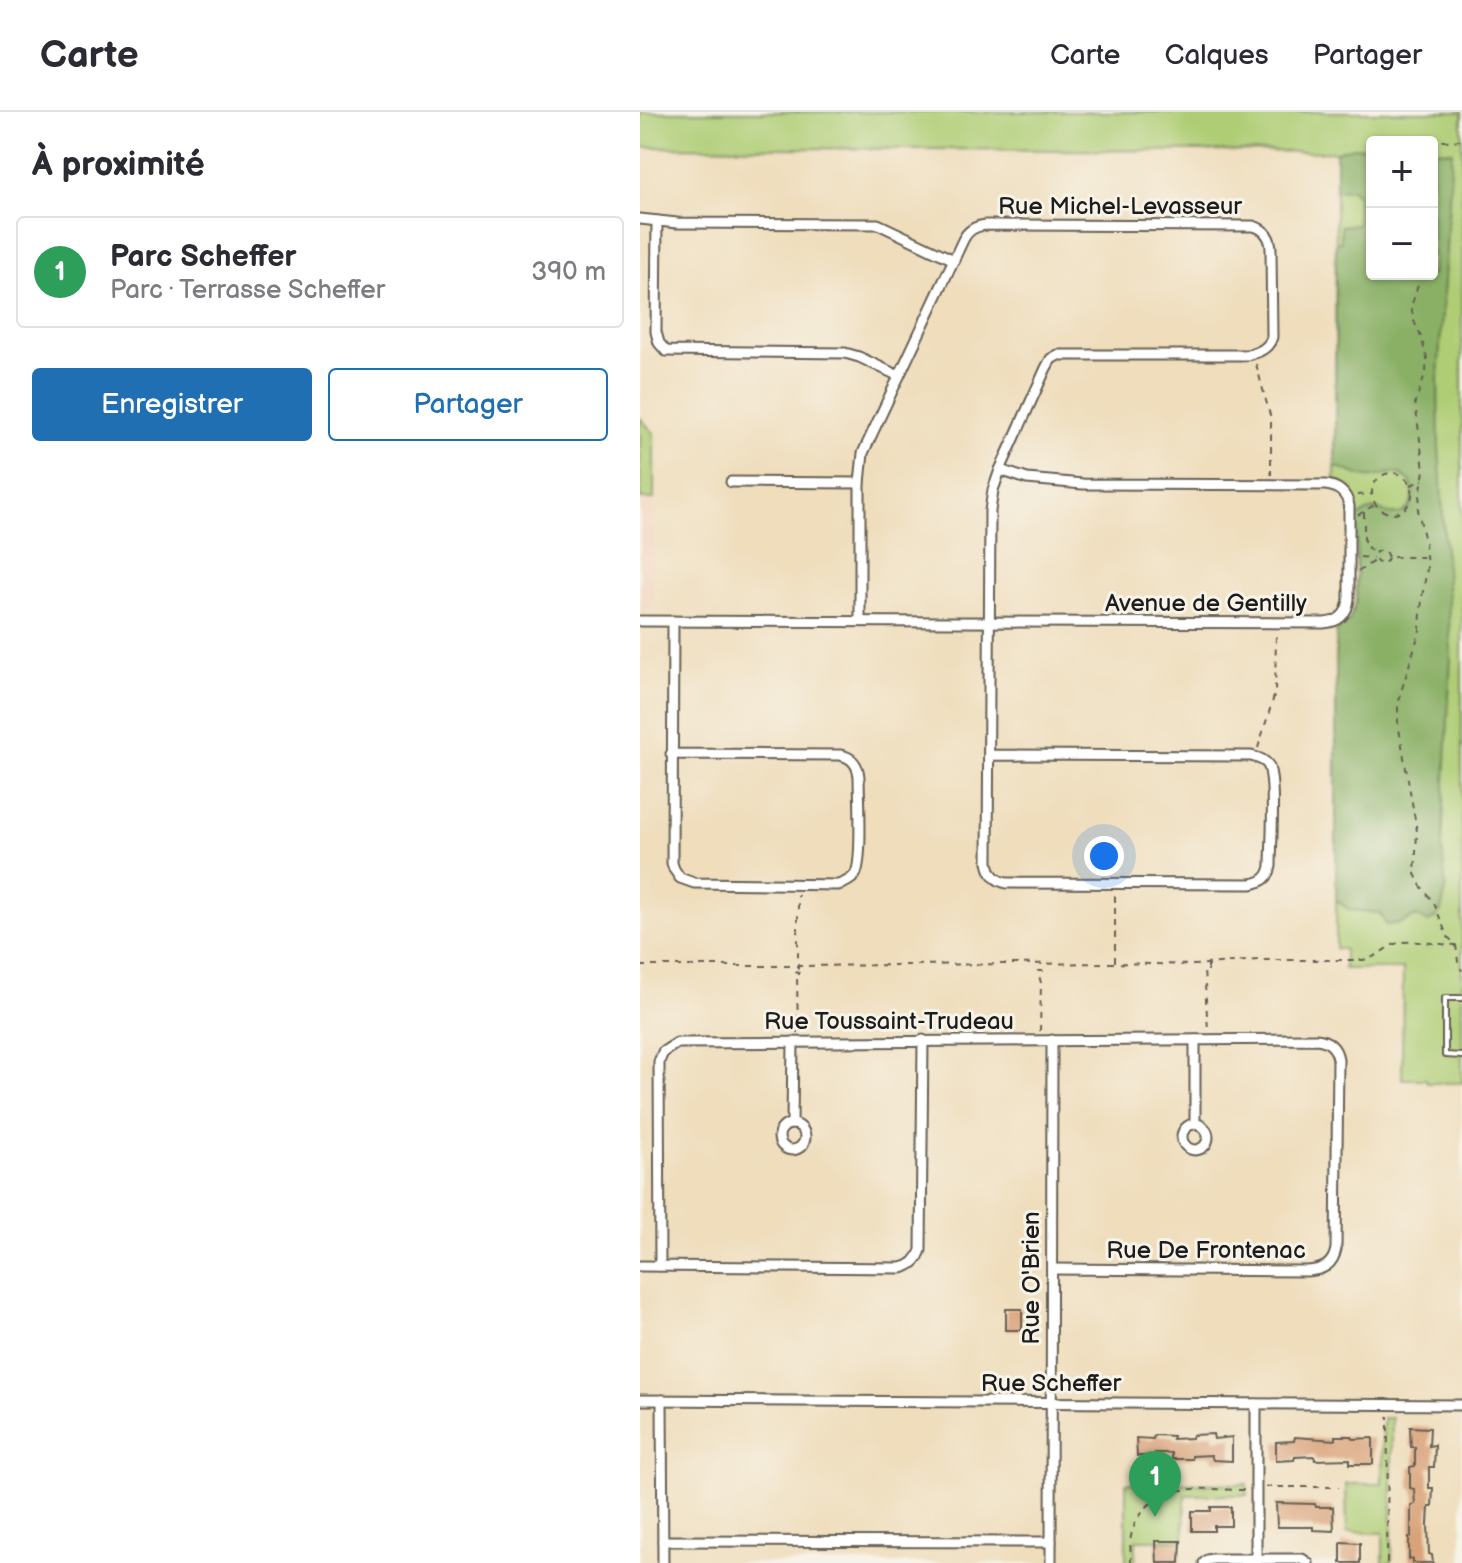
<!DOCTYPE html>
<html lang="fr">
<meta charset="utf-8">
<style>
:root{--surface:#fff;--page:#f2f2f3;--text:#2b2b33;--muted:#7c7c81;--line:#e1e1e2;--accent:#1f6fb2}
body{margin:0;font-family:"Balsamiq Sans",sans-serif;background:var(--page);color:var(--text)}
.controls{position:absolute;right:24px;top:24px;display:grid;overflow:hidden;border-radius:8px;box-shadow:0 2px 6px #0004}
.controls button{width:72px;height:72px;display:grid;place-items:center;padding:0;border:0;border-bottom:2px solid var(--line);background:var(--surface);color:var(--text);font:40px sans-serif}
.you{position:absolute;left:464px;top:744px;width:28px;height:28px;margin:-20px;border:6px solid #fff;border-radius:50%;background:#1a73e8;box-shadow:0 0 0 12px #1a73e833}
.badge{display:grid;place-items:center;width:52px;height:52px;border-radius:50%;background:var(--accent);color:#fff;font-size:26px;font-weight:700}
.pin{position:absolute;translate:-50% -66px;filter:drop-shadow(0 2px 4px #0008)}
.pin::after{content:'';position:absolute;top:42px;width:28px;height:24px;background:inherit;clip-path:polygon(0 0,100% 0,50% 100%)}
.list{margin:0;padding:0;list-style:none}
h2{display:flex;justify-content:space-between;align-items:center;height:104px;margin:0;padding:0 32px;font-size:34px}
h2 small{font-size:26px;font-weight:400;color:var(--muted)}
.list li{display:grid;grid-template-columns:52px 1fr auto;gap:24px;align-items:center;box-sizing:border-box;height:112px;margin:0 16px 16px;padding:0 16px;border:2px solid var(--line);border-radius:8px}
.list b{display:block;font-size:30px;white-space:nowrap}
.list p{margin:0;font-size:26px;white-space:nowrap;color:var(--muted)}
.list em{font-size:26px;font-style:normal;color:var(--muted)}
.actions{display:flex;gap:16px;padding:24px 32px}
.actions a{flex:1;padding:18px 0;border:2px solid var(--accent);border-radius:8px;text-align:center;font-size:28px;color:var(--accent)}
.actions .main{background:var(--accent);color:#fff}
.map{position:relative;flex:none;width:822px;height:1451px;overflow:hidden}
header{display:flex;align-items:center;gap:48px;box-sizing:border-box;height:112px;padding:0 40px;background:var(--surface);border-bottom:2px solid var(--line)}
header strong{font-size:38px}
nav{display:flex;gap:44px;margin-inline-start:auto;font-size:28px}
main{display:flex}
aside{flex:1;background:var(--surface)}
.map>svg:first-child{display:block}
</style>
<header>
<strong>Carte</strong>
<nav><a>Carte</a><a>Calques</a><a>Partager</a></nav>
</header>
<main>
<aside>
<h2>À proximité<small></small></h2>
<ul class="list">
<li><span class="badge" style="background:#2e9e5b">1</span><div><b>Parc Scheffer</b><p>Parc · Terrasse Scheffer</p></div><em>390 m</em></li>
</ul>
<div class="actions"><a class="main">Enregistrer</a><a>Partager</a></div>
</aside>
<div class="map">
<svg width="822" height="1451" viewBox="0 0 822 1451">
<rect width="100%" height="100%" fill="#f7f3e8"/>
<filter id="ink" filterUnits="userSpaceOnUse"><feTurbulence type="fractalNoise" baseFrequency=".0125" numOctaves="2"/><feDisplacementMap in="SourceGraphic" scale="16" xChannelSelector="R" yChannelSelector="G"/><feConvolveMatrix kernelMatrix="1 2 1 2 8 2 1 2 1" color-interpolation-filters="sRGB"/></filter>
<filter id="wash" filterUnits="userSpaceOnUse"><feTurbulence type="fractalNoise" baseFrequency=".006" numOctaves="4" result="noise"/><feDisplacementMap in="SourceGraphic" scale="32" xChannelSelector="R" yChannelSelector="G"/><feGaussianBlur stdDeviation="1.8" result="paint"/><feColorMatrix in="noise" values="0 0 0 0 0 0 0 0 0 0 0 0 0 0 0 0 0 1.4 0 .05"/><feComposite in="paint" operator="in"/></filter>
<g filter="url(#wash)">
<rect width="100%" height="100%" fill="#efddbb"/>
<!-- built -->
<polygon fill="#f3d4bf" points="0,306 14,321 13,498 0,498"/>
<!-- green -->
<g fill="#aecd75" stroke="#657448" stroke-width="2" fill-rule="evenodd">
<path d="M 0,0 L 566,0 L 566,2 L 586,0 L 822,0 L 822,971 L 787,971 L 786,967 L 762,967 L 763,857 L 704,857 L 704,837 L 696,837 L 696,518 L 709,509 L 716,490 L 717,394 L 711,377 L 695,367 L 696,40 L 0,35 ZM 732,30 L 792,30 L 792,162 L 732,162 Z"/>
<polygon points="0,306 14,321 14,387 0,387"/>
<polygon points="743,1306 752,1306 752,1451 743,1451 743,1421 707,1420 706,1372 742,1372"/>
<polygon points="486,1371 607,1372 607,1383 545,1383 544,1428 496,1428 495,1451 486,1451"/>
</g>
<!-- forest -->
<path fill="#8ab066" stroke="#536641" stroke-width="2" d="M 712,35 L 732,36 L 732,162 L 792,162 L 792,38 L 812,39 L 798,267 L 799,335 L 811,542 L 802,737 L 806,777 L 801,799 L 797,805 L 788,810 L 776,804 L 761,811 L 746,813 L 740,801 L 710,798 L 696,788 L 696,518 L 709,509 L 716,490 L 717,405 L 733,397 L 735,399 L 738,397 C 761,412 781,393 770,369 C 752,352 744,368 727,365 C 716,363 706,358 695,354 L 696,131 L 701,130 L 701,114 L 718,112 L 718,84 L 712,77 L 696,78 L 696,40 Z"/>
<g id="blocks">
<!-- building -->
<g fill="#d9a279">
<rect x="366" y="1197" width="16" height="21"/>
<polygon points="770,1315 790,1316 789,1334 795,1333 794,1355 789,1355 789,1376 793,1376 792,1395 789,1395 788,1412 789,1442 792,1443 793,1451 773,1451 773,1447 769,1447 769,1425 771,1425 771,1393 775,1392 774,1377 770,1376 770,1355 775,1354 775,1335 771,1335"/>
<polygon points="573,1322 574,1327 592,1325 592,1349 573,1348 571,1343 552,1344 552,1347 532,1347 532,1341 515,1341 514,1344 497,1344 496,1326 513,1327 514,1323 533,1324 532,1327 552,1326 553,1323"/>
<polygon points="695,1324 712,1324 713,1327 733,1326 733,1352 710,1352 710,1347 675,1348 674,1344 655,1345 654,1348 636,1349 636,1330 654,1329 655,1325 695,1328"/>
<polygon points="636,1391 675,1392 676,1395 693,1395 694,1419 673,1418 673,1415 637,1415"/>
<polygon points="571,1395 591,1395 591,1414 574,1414 574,1419 552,1419 552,1399 571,1399"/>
<polygon points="516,1429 541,1429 540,1451 517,1451"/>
<polygon points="701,1430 720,1431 720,1451 701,1451"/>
</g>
</g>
</g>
<g filter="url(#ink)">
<use href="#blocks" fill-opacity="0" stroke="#666054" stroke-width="2"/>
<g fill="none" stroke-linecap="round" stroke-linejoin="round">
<defs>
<polyline id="service" points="822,886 805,886 805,943 822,944"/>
<g id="minor">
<polyline points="0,107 37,111 238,112 314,148"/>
<polyline points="17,109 16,220 19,231 26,239 205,241 219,245 259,264"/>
<polyline points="91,370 220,371"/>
<path d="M 0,509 L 684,511 C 699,510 707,503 709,487 L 709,394 C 707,381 697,374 685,373 L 443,372 L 387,367 L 360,358"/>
<path d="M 220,509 L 220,371 L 223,341 L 323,128 C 328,118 335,114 346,113 L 613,114 C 625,117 631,126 631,138 L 632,225 C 629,237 618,241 607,243 L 418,243 L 411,247 L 406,256 L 360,358 L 353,378 L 350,399 L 348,750 C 350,762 355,769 367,771 L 611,772 C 622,770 629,766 631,754 C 631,734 636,667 628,653 C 624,647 618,646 611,644 L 349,643"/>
<path d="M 31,642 L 200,643 C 212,645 218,653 219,665 C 219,683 223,751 215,763 C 210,769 205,771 198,773 L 54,771 L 40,766 L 34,757 L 32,751 L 33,509"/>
<circle cx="555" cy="1025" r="13"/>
<polyline points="152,1012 153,930"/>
<polyline points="555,1012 555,928"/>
<circle cx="152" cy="1025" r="13"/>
<path d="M 0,1154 L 261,1156 C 272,1154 278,1148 281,1138 L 283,928"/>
<path d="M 20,1154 L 19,950 L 23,940 L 37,931 L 676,927 C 688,928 696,935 698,947 L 696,1137 C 693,1153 683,1158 667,1159 L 412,1157"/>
<polyline points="0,1288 822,1293"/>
<polyline points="22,1288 23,1451"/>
<polyline points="616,1292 616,1447"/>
<polyline points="23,1429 411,1430"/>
<polyline points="411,1451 412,928"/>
<polyline points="564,1451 567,1448 573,1447 662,1447 668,1451"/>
</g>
</defs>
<!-- service casing -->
<use href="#service" stroke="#666054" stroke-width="8"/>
<!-- minor casing -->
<use href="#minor" stroke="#666054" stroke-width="13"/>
<!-- path -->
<g stroke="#666054" stroke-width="2" stroke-dasharray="6 6" stroke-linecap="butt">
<polyline points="792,35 803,29 822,28"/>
<polyline points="780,162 778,173 771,195 774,209 781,225 787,246 786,260 775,290 784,358 778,398 785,430 787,457 782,485 780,518 761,580 758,594 758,611 777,719 775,762 781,774 794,791 807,824 816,833 818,850 822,859"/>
<polyline points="616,252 631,307 631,363"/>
<circle cx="752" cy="381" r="20"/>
<polyline points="771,373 783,368"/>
<polyline points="718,383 732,382"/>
<polyline points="724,400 724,432 735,442"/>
<polyline points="718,403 736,392"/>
<polyline points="720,445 733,446"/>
<polyline points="748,445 745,439 741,438 736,440 734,444 737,450 741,452 747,449 748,445 786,445"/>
<polyline points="718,460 735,448"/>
<polyline points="618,636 635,581 636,521"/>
<polyline points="475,850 475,780"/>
<polyline points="568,853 568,858 564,858 568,918"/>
<path d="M 0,854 L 157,854 L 475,851 L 554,853 L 618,848 L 723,848 C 737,846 745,835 758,831 C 773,827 800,833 816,833"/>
<polyline points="400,919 401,871 398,859 403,859 402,852"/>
<polyline points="158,921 157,864 159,864 159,861 155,860 155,858 158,858 158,783"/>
<polyline points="626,1375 699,1375"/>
<path d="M 491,1451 C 491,1441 489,1430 492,1420 C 494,1412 499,1405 504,1398 C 528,1369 570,1378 604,1378"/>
<polyline points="747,1451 748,1304"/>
</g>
<!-- service -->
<use href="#service" stroke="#fff" stroke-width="4"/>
<!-- minor -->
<use href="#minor" stroke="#fff" stroke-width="9"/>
</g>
</g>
<g text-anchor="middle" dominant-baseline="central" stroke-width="6" stroke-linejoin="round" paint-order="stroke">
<!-- street labels -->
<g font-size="24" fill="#1c1c1c" stroke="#f7f3e8">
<text x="480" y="94">Rue Michel-Levasseur</text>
<text x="566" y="491">Avenue de Gentilly</text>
<text x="249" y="909">Rue Toussaint-Trudeau</text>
<text x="566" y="1138">Rue De Frontenac</text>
<text transform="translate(391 1166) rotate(-90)">Rue O'Brien</text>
<text x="411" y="1271">Rue Scheffer</text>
</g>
</g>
</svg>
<div class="controls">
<button>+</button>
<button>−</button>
</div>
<div class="you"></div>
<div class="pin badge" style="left:515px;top:1405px;background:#2e9e5b">1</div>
</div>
</main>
